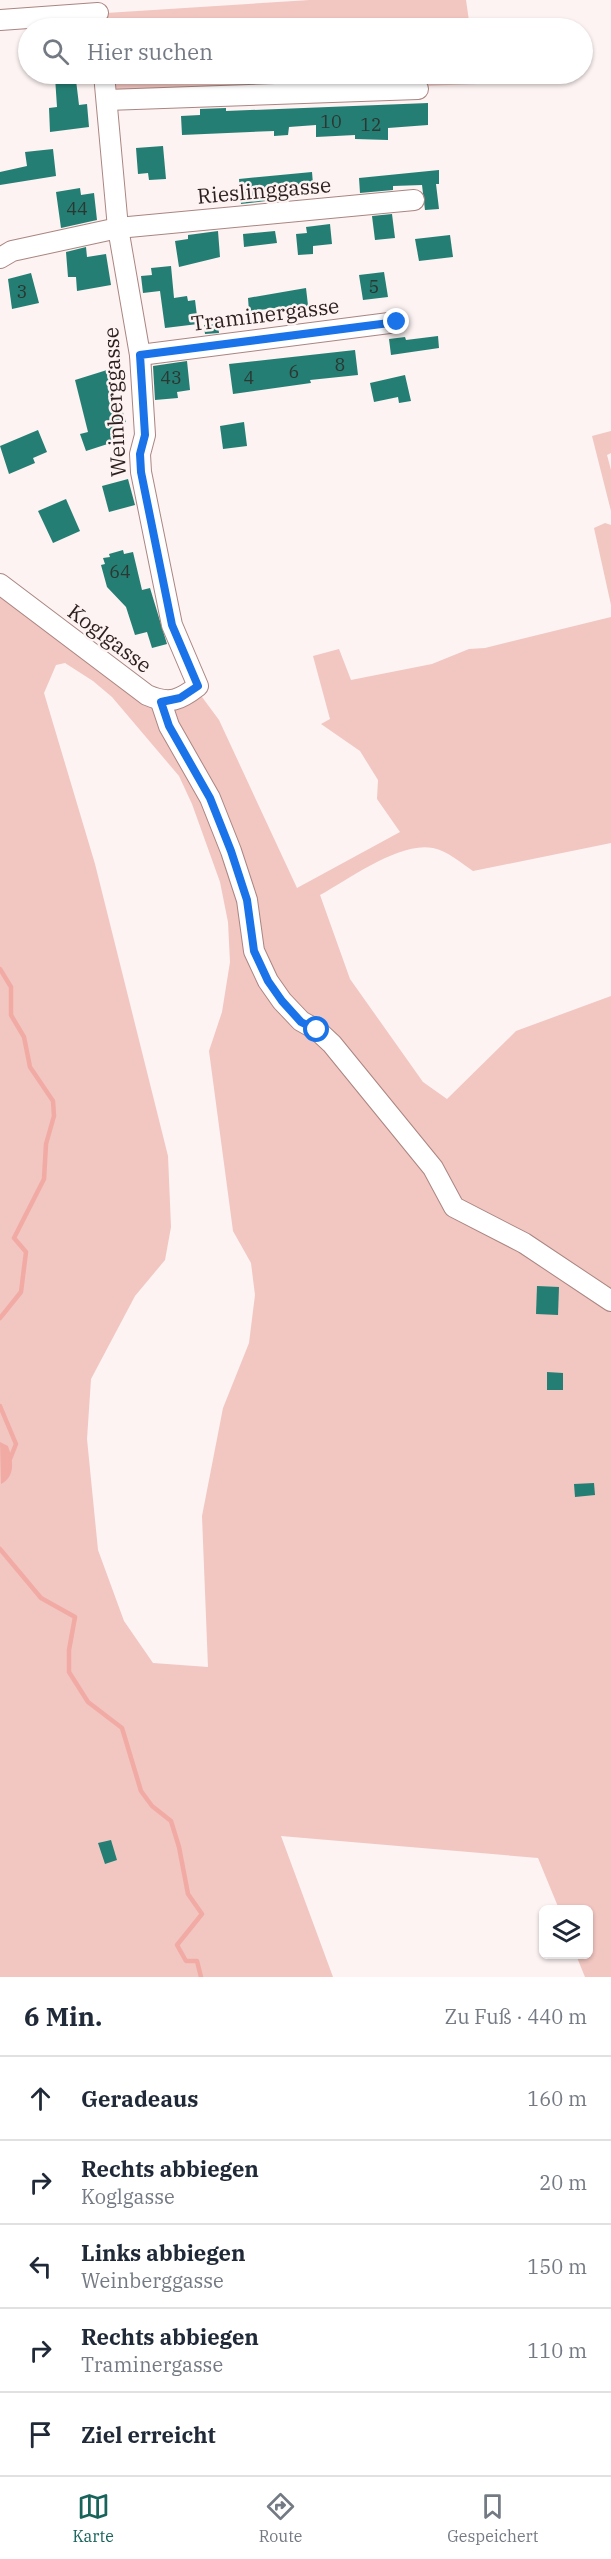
<!DOCTYPE html>
<html lang="de">
<meta charset="utf-8">
<style>
:root{--surface:#fff;--page:#f2f2f3;--text:#1f2937;--muted:#747a83;--line:#e0e1e3;--accent:#18635a}
body{margin:0;font-family:"IBM Plex Serif",serif;background:var(--page);color:var(--text)}
.controls{position:absolute;right:18px;bottom:18px;display:grid;overflow:hidden;border-radius:9px;box-shadow:0 2px 4px #0004}
.controls button{width:54px;height:54px;display:grid;place-items:center;padding:0;border:0;border-bottom:2px solid var(--line);background:var(--surface);color:var(--text);font:30px sans-serif}
.stop{position:absolute;width:18px;height:18px;margin:-14px;border:4px solid #1a73e8;border-radius:50%;background:#fff}
.stop.end{background:#1a73e8;border-color:#fff;box-shadow:0 2px 6px #0008}
.list{margin:0;padding:0;list-style:none}
h2{display:flex;justify-content:space-between;align-items:center;height:78px;margin:0;padding:0 24px;font-size:26px}
h2 small{font-size:20px;font-weight:400;color:var(--muted)}
.list li{display:grid;grid-template-columns:39px 1fr auto;gap:18px;align-items:center;box-sizing:border-box;height:84px;padding:0 24px;border-top:2px solid var(--line)}
.list b{display:block;font-size:22px;white-space:nowrap}
.list p{margin:0;font-size:20px;white-space:nowrap;color:var(--muted)}
.list em{font-size:20px;font-style:normal;color:var(--muted)}
.icon{flex:none;width:33px;height:33px;fill:none;stroke:currentColor;stroke-width:2;stroke-linecap:round;stroke-linejoin:round}
.map{position:relative;flex:none;width:611px;height:1977px;overflow:hidden}
.search{position:absolute;background:var(--surface);box-shadow:0 2px 4px #0004;left:18px;right:18px;top:18px;height:66px;display:flex;align-items:center;gap:15px;box-sizing:border-box;padding:0 21px;border-radius:33px;color:var(--muted);font-size:22px}
.sheet{height:498px;background:var(--surface)}
nav{display:flex;justify-content:space-around;align-items:center;box-sizing:border-box;height:84px;border-top:2px solid var(--line);background:var(--surface);font-size:16px;color:var(--muted)}
nav a{display:grid;justify-items:center;gap:3px}
nav .on{color:var(--accent)}
.map>svg:first-child{display:block}
</style>
<div class="map">
<svg width="611" height="1977" viewBox="0 0 611 1977">
<rect width="100%" height="100%" fill="#fcf3f2"/>
<!-- green -->
<g fill="#f2c6c1" fill-rule="evenodd">
<polygon points="310,0 466,0 470,28 107,28 106,13"/>
<polygon points="110,74 475,74 477,84 112,97"/>
<polygon points="611,431 611,453 607,455 611,470 611,511 592,436"/>
<polygon points="605,523 611,525 611,605 594,528"/>
<path d="M 0,589 L 177,704 L 202,697 L 219,720 L 297,888 L 400,832 L 377,799 L 378,780 L 360,751 L 321,724 L 330,719 L 313,656 L 339,649 L 351,680 L 432,664 L 469,649 L 485,648 L 611,617 L 611,843 L 473,871 C 461,863 448,851 433,848 C 400,841 349,879 320,895 L 350,979 L 423,1082 L 447,1099 L 516,1031 L 611,996 L 611,1977 L 585,1977 L 576,1955 L 588,1954 L 588,1910 L 559,1909 L 538,1858 L 281,1836 L 333,1977 L 0,1977 ZM 65,663 L 93,681 L 112,697 L 179,776 L 192,804 L 220,882 L 228,922 L 230,962 L 222,1012 L 209,1051 L 233,1231 L 251,1263 L 255,1295 L 249,1343 L 223,1408 L 202,1516 L 208,1667 L 153,1663 L 124,1621 L 98,1550 L 87,1439 L 91,1379 L 135,1296 L 165,1260 L 171,1227 L 168,1156 L 95,864 L 44,693 L 56,665 Z"/>
</g>
<!-- water -->
<path fill="#f1aba4" d="M 0,1442 L 8,1446 C 13,1460 16,1476 1,1484 Z"/>
<g fill="none" stroke-linecap="round" stroke-linejoin="round">
<!-- stream -->
<g stroke="#f1aba4" stroke-width="4.5">
<polyline points="0,969 11,987 11,1015 24,1037 30,1067 53,1101 54,1116 46,1144 44,1179 14,1238 26,1252 21,1292 0,1318"/>
<polyline points="0,1406 16,1444 10,1459"/>
<polyline points="0,1549 41,1598 75,1617 69,1650 69,1672 88,1702 122,1728 141,1791 152,1806 171,1821 179,1847 188,1894 202,1914 177,1945 186,1961 197,1961 201,1977"/>
</g>
</g>
<!-- building -->
<g fill="#257e73">
<polygon points="72,74 73,80 76,80 79,105 87,104 89,127 50,132 49,108 57,107 55,77"/>
<polygon points="428,103 428,125 388,128 388,140 355,139 355,135 316,137 316,125 289,127 288,135 274,136 274,131 182,135 181,116 200,115 200,109 226,108 226,111"/>
<polygon points="163,146 166,179 149,180 148,173 138,174 136,148"/>
<polygon points="53,149 56,176 0,185 0,172 27,166 25,152"/>
<polygon points="439,170 439,184 436,184 439,209 425,210 422,185 393,186 393,190 360,193 359,178"/>
<polygon points="312,172 313,184 296,186 298,197 241,204 239,179"/>
<polygon points="80,188 81,195 94,193 97,220 61,228 56,192"/>
<polygon points="392,214 395,238 375,240 372,216"/>
<polygon points="330,224 332,244 313,246 313,254 298,255 296,234 307,233 306,227"/>
<polygon points="218,231 220,257 179,267 175,241 188,239 188,235"/>
<polygon points="275,231 277,243 244,247 243,234"/>
<polygon points="450,235 453,257 419,261 415,239"/>
<polygon points="86,247 87,257 106,254 111,285 77,291 76,277 68,277 66,252"/>
<polygon points="171,266 174,298 187,296 188,301 195,300 198,324 165,328 160,291 143,293 141,276 152,275 151,268"/>
<polygon points="384,272 388,297 363,300 359,275"/>
<polygon points="31,273 39,303 12,309 8,279"/>
<polygon points="306,288 309,314 297,316 296,306 249,311 248,298"/>
<polygon points="218,324 219,333 205,334 204,325"/>
<polygon points="438,336 439,348 391,355 389,339 405,337 406,340"/>
<polygon points="355,350 358,375 310,380 311,383 233,394 229,364"/>
<polygon points="187,361 190,390 177,392 178,398 155,400 153,366"/>
<polygon points="107,370 116,401 119,400 126,422 115,424 120,440 86,451 80,434 88,432 75,380"/>
<polygon points="405,375 411,401 399,403 398,397 374,402 370,383"/>
<polygon points="244,422 247,446 223,449 220,426"/>
<polygon points="38,430 47,452 33,458 35,463 9,474 0,446"/>
<polygon points="128,479 135,505 109,512 102,486"/>
<polygon points="66,499 80,531 53,543 38,511"/>
<polygon points="123,550 124,554 133,552 142,590 150,588 167,644 152,648 147,632 135,635 126,607 107,587 101,565 105,564 103,558 110,557 109,554"/>
<polygon points="537,1286 559,1287 558,1315 536,1314"/>
<polygon points="547,1372 563,1373 563,1390 547,1390"/>
<polygon points="594,1483 595,1495 575,1497 574,1484"/>
<polygon points="111,1840 117,1860 105,1864 98,1843"/>
</g>
<g fill="none" stroke-linecap="round" stroke-linejoin="round">
<defs>
<g id="minor">
<polyline points="0,20 98,13"/>
<polyline points="107,100 418,89"/>
<polyline points="0,258 12,251 118,228 414,200"/>
<polyline points="140,355 397,322"/>
<path d="M 0,584 L 147,695 C 170,705 180,700 198,686 L 172,625 L 141,472 L 140,454 L 145,435 L 140,355 L 118,228 L 104,74"/>
<polyline points="161,702 169,726 210,798 231,851 247,900 254,951 268,981 282,1001 301,1021 317,1030 332,1044 433,1168 454,1207 524,1243 611,1301"/>
</g>
</defs>
<!-- minor casing -->
<use href="#minor" stroke="#aa8581" stroke-width="22"/>
<!-- minor -->
<use href="#minor" stroke="#fff" stroke-width="20"/>
</g>
<g fill="none" stroke-linecap="round" stroke-linejoin="round">
<!-- route -->
<polyline stroke="#1a73e8" stroke-width="8" points="317,1030 301,1022 282,1001 268,981 254,951 247,900 231,851 210,798 169,726 161,702 180,698 198,686 172,625 141,472 140,454 145,435 140,355 397,322"/>
</g>
<g text-anchor="middle" dominant-baseline="central" stroke-width="5" stroke-linejoin="round" paint-order="stroke">
<!-- number labels -->
<g font-size="18" fill="#2b3732">
<text x="331" y="121">10</text>
<text x="371" y="124">12</text>
<text x="77" y="208">44</text>
<text x="374" y="286">5</text>
<text x="22" y="291">3</text>
<text x="340" y="364">8</text>
<text x="294" y="371">6</text>
<text x="171" y="377">43</text>
<text x="249" y="377">4</text>
<text x="120" y="571">64</text>
</g>
<!-- street labels -->
<g font-size="21" fill="#2d1f1d" stroke="#fcf3f2">
<text transform="translate(264 190) rotate(-5)">Rieslinggasse</text>
<text transform="translate(265 314) rotate(-7)">Traminergasse</text>
<text transform="translate(114 402) rotate(-93)">Weinberggasse</text>
<text transform="translate(110 638) rotate(37)">Koglgasse</text>
</g>
</g>
</svg>
<div class="controls">
<button><svg class="icon" aria-label="layers" viewBox="0 0 24 24"><path d="M12 4l9 5-9 5-9-5zM3 14l9 5 9-5"/></svg></button>
</div>
<div class="stop" style="left:317px;top:1030px"></div>
<div class="stop end" style="left:397px;top:322px"></div>
<div class="search"><svg class="icon" aria-label="search" viewBox="0 0 24 24"><circle cx="10" cy="10" r="6"/><path d="M15 15l6 6"/></svg>Hier suchen</div>
</div>
<section class="sheet">
<h2>6 Min.<small>Zu Fuß · 440 m</small></h2>
<ul class="list">
<li><svg class="icon" aria-label="ahead" viewBox="0 0 24 24"><path d="M12 20V5M6 11l6-6 6 6"/></svg><div><b>Geradeaus</b></div><em>160 m</em></li>
<li><svg class="icon" aria-label="right" viewBox="0 0 24 24"><path d="M7 20v-9h11M14 6l5 5-5 5"/></svg><div><b>Rechts abbiegen</b><p>Koglgasse</p></div><em>20 m</em></li>
<li><svg class="icon" aria-label="left" viewBox="0 0 24 24"><path d="M17 20v-9H6M10 6l-5 5 5 5"/></svg><div><b>Links abbiegen</b><p>Weinberggasse</p></div><em>150 m</em></li>
<li><svg class="icon" aria-label="right" viewBox="0 0 24 24"><path d="M7 20v-9h11M14 6l5 5-5 5"/></svg><div><b>Rechts abbiegen</b><p>Traminergasse</p></div><em>110 m</em></li>
<li><svg class="icon" aria-label="arrive" viewBox="0 0 24 24"><path d="M6 21V4h12l-3 4 3 4H6"/></svg><div><b>Ziel erreicht</b></div></li>
</ul>
</section>
<nav>
<a class="on"><svg class="icon" aria-label="map" viewBox="0 0 24 24"><path d="M3 6l6-2 6 2 6-2v14l-6 2-6-2-6 2zM9 4v14M15 6v14"/></svg>Karte</a>
<a><svg class="icon" aria-label="directions" viewBox="0 0 24 24"><path d="M12 3l9 9-9 9-9-9zM9 14v-3h6M13 9l2 2-2 2"/></svg>Route</a>
<a><svg class="icon" aria-label="saved" viewBox="0 0 24 24"><path d="M7 4h10v16l-5-4-5 4z"/></svg>Gespeichert</a>
</nav>
